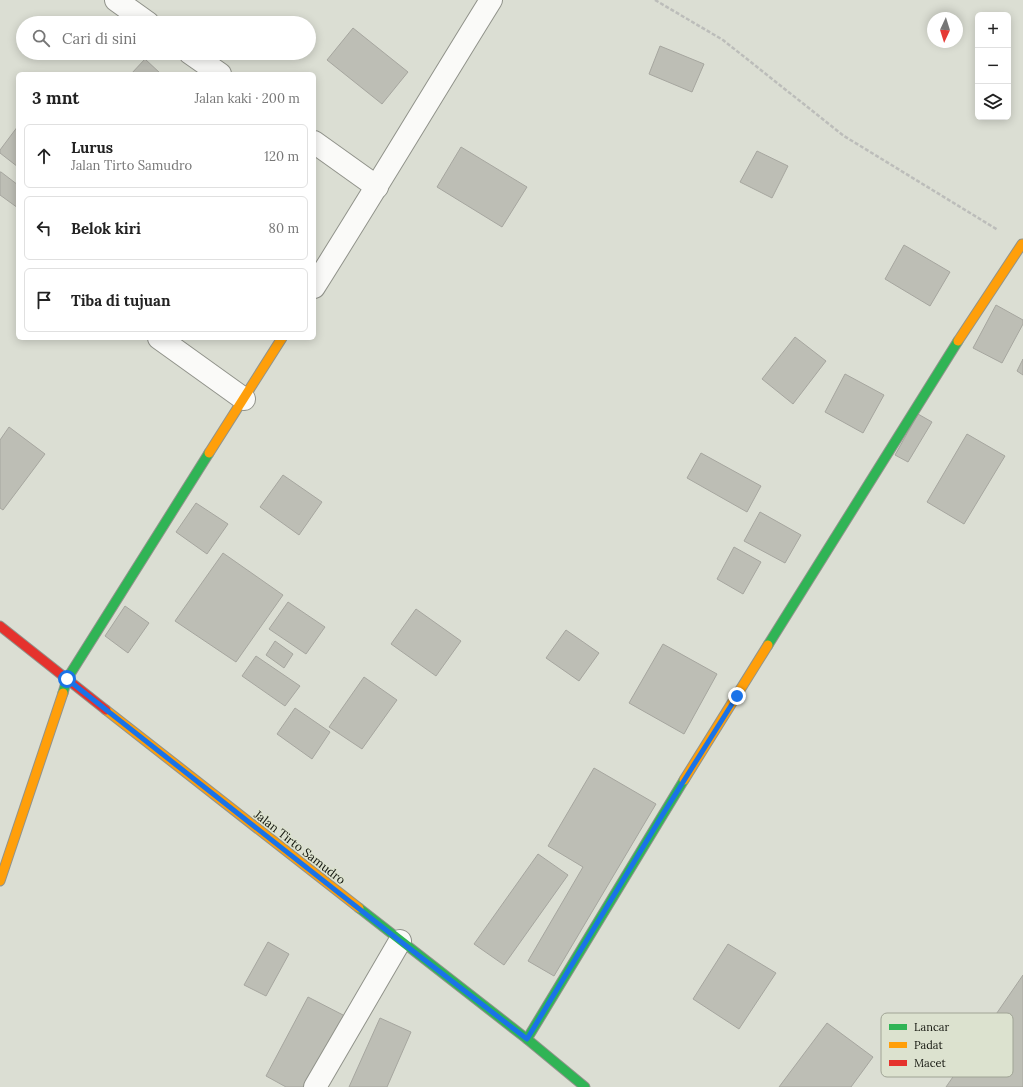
<!DOCTYPE html>
<html lang="id">
<meta charset="utf-8">
<style>
:root{--surface:#fff;--page:#f2f2f2;--text:#222;--muted:#767676;--line:#e0e0e0}
body{margin:0;font-family:Lora,serif;background:var(--page);color:var(--text)}
.controls{position:absolute;right:12px;top:12px;display:grid;overflow:hidden;border-radius:6px;box-shadow:0 2px 10px #0003}
.controls button{width:36px;height:36px;display:grid;place-items:center;padding:0;border:0;border-bottom:1px solid var(--line);background:var(--surface);color:var(--text);font:20px sans-serif}
.compass{position:absolute;left:927px;top:12px;width:36px;height:36px;border-radius:50%;background:var(--surface);box-shadow:0 2px 10px #0003;rotate:184deg}
.stop{position:absolute;width:12px;height:12px;margin:-9px;border:3px solid #1a73e8;border-radius:50%;background:#fff}
.stop.end{background:#1a73e8;border-color:#fff;box-shadow:0 1px 4px #0008}
.list{margin:0;padding:0;list-style:none}
h2{display:flex;justify-content:space-between;align-items:center;height:52px;margin:0;padding:0 16px;font-size:17px}
h2 small{font-size:13px;font-weight:400;color:var(--muted)}
.list li{display:grid;grid-template-columns:26px 1fr auto;gap:12px;align-items:center;box-sizing:border-box;height:64px;margin:0 8px 8px;padding:0 8px;border:1px solid var(--line);border-radius:6px}
.list b{display:block;font-size:15px;white-space:nowrap}
.list p{margin:0;font-size:13px;white-space:nowrap;color:var(--muted)}
.list em{font-size:13px;font-style:normal;color:var(--muted)}
.icon{flex:none;width:22px;height:22px;fill:none;stroke:currentColor;stroke-width:2;stroke-linecap:round;stroke-linejoin:round}
.map{position:relative;flex:none;width:1023px;height:1087px;overflow:hidden}
.search{position:absolute;background:var(--surface);box-shadow:0 2px 10px #0003;left:16px;top:16px;width:300px;height:44px;display:flex;align-items:center;gap:10px;box-sizing:border-box;padding:0 14px;border-radius:22px;color:var(--muted);font-size:15px}
.panel{position:absolute;background:var(--surface);box-shadow:0 2px 10px #0003;left:16px;top:72px;width:300px;height:268px;border-radius:6px}
.map>svg:first-child{display:block}
</style>
<div class="map">
<svg width="1023" height="1087" viewBox="0 0 1023 1087">
<rect width="100%" height="100%" fill="#dbded3"/>
<!-- building -->
<g fill="#bdbeb5" stroke="#a6a69f">
<polygon points="353,28 408,72 382,104 327,60"/>
<polygon points="660,46 704,64 692,92 649,74"/>
<polygon points="145,59 161,74 131,74"/>
<polygon points="18,126 18,167 0,153 0,150"/>
<polygon points="461,147 527,187 502,227 437,187"/>
<polygon points="757,151 788,166 772,198 740,182"/>
<polygon points="0,172 1,172 18,185 18,208 0,195"/>
<polygon points="904,245 950,272 930,306 885,279"/>
<polygon points="996,305 1023,320 1023,324 1002,363 973,348"/>
<polygon points="795,337 826,361 793,404 762,379"/>
<polygon points="1023,359 1023,375 1017,371"/>
<polygon points="845,374 884,395 863,433 825,412"/>
<polygon points="918,414 932,422 908,462 895,455"/>
<polygon points="9,427 45,454 3,510 0,508 0,440"/>
<polygon points="967,434 1005,456 964,524 927,502"/>
<polygon points="701,453 761,486 747,512 687,478"/>
<polygon points="283,475 322,502 299,535 260,507"/>
<polygon points="196,503 228,524 207,554 176,532"/>
<polygon points="760,512 801,535 785,563 744,541"/>
<polygon points="734,547 761,562 743,594 717,579"/>
<polygon points="223,553 283,595 236,662 175,621"/>
<polygon points="288,602 325,627 306,654 269,629"/>
<polygon points="125,606 149,623 128,653 105,636"/>
<polygon points="416,609 461,641 436,676 391,644"/>
<polygon points="566,630 599,653 579,681 546,658"/>
<polygon points="275,641 293,654 284,668 266,655"/>
<polygon points="663,644 717,674 684,734 629,703"/>
<polygon points="256,656 300,686 285,706 242,676"/>
<polygon points="364,677 397,700 362,749 329,727"/>
<polygon points="295,708 330,732 312,759 277,734"/>
<polygon points="594,768 656,804 554,976 528,961 583,867 548,846"/>
<polygon points="538,854 568,875 504,965 474,944"/>
<polygon points="268,942 289,954 266,996 244,985"/>
<polygon points="728,944 776,973 739,1029 693,999"/>
<polygon points="1023,975 1023,1087 946,1087"/>
<polygon points="308,997 345,1016 306,1087 286,1087 266,1076"/>
<polygon points="380,1018 411,1032 387,1087 349,1087"/>
<polygon points="827,1023 873,1057 851,1087 779,1087"/>
</g>
<g fill="none" stroke-linecap="round" stroke-linejoin="round">
<defs>
<g id="street">
<polyline points="116,0 148,23"/>
<polyline points="190,53 220,74"/>
<polyline points="314,142 377,187"/>
<path d="M 314,287 C 374,192 432,95 491,0"/>
<polyline points="159,338 244,399"/>
<polyline points="315,1087 400,941"/>
</g>
<g id="fast">
<polyline points="768,645 958,341"/>
<polyline points="63,693 67,679 209,453"/>
<polyline points="359,908 527,1039 585,1087"/>
<polyline points="527,1039 684,780"/>
</g>
<g id="slow">
<polyline points="958,341 1022,244 1023,244"/>
<polyline points="209,453 282,338"/>
<polyline points="106,710 359,908"/>
<polyline points="684,780 768,645"/>
<polyline points="0,881 63,693"/>
</g>
<polyline id="jam" points="0,626 106,710"/>
</defs>
<!-- street casing -->
<use href="#street" stroke="#91938b" stroke-width="24"/>
<!-- fast casing -->
<use href="#fast" stroke="#91938b" stroke-width="11"/>
<!-- slow casing -->
<use href="#slow" stroke="#91938b" stroke-width="11"/>
<!-- jam casing -->
<use href="#jam" stroke="#91938b" stroke-width="11"/>
<!-- path -->
<polyline stroke="#bcbdba" stroke-width="2.5" stroke-dasharray="4 2" stroke-linecap="butt" points="655,0 723,40 844,136 998,230"/>
<!-- street -->
<use href="#street" stroke="#fafaf8" stroke-width="22"/>
<!-- fast -->
<use href="#fast" stroke="#30b455" stroke-width="9"/>
<!-- slow -->
<use href="#slow" stroke="#ff9f0a" stroke-width="9"/>
<!-- jam -->
<use href="#jam" stroke="#e5322d" stroke-width="9"/>
</g>
<g fill="none" stroke-linecap="round" stroke-linejoin="round">
<!-- route -->
<polyline stroke="#1a73e8" stroke-width="5" points="67,679 400,941 527,1039 663,814 737,696"/>
</g>
<g text-anchor="middle" dominant-baseline="central" stroke-width="3" stroke-linejoin="round" paint-order="stroke">
<!-- street labels -->
<g font-size="12" fill="#13150e" stroke="#dce2cf">
<text transform="translate(300 847) rotate(38)">Jalan Tirto Samudro</text>
</g>
</g>
<!-- legend -->
<rect x="881" y="1013" width="132" height="64" rx="6" fill="#dce2cf" stroke="#a0a495" stroke-width="1"/>
<rect x="889" y="1024" width="18" height="6" fill="#30b455"/>
<rect x="889" y="1042" width="18" height="6" fill="#ff9f0a"/>
<rect x="889" y="1060" width="18" height="6" fill="#e5322d"/>
<g font-size="11" fill="#13150e">
<text x="914" y="1031">Lancar</text>
<text x="914" y="1049">Padat</text>
<text x="914" y="1067">Macet</text>
</g>
</svg>
<div class="controls">
<button>+</button>
<button>−</button>
<button><svg class="icon" aria-label="layers" viewBox="0 0 24 24"><path d="M12 4l9 5-9 5-9-5zM3 14l9 5 9-5"/></svg></button>
</div>
<svg class="compass" viewBox="-18 -18 36 36"><path d="M0-13l5 13h-10z" fill="#e53935"/><path d="M0 13l5-13h-10z" fill="#767676"/></svg>
<div class="stop" style="left:67px;top:679px"></div>
<div class="stop end" style="left:737px;top:696px"></div>
<div class="search"><svg class="icon" aria-label="search" viewBox="0 0 24 24"><circle cx="10" cy="10" r="6"/><path d="M15 15l6 6"/></svg>Cari di sini</div>
<section class="panel">
<h2>3 mnt<small>Jalan kaki · 200 m</small></h2>
<ul class="list">
<li><svg class="icon" aria-label="ahead" viewBox="0 0 24 24"><path d="M12 20V5M6 11l6-6 6 6"/></svg><div><b>Lurus</b><p>Jalan Tirto Samudro</p></div><em>120 m</em></li>
<li><svg class="icon" aria-label="left" viewBox="0 0 24 24"><path d="M17 20v-9H6M10 6l-5 5 5 5"/></svg><div><b>Belok kiri</b></div><em>80 m</em></li>
<li><svg class="icon" aria-label="arrive" viewBox="0 0 24 24"><path d="M6 21V4h12l-3 4 3 4H6"/></svg><div><b>Tiba di tujuan</b></div></li>
</ul>
</section>
</div>
